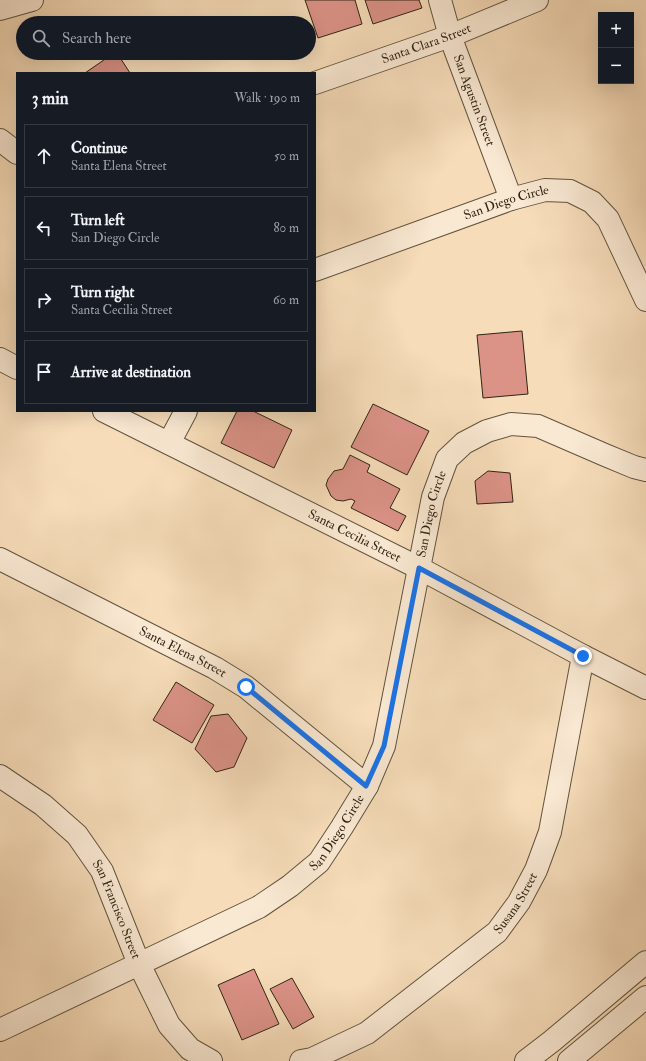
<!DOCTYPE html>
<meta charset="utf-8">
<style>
:root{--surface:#171b24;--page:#242831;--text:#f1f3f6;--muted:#9ea1a6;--line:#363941}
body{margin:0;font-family:"IM FELL Double Pica",serif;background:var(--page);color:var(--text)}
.controls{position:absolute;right:12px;top:12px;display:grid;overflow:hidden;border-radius:0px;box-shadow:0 4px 16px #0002}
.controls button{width:36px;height:36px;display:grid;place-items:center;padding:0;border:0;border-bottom:1px solid var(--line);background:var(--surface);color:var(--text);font:20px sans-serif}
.stop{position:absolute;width:12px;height:12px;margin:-9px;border:3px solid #1a73e8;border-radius:50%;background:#fff}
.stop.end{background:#1a73e8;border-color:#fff;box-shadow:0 1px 4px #0008}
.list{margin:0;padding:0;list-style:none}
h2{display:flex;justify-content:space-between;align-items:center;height:52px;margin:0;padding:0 16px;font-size:17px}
h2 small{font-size:13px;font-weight:400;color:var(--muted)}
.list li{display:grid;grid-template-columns:26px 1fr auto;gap:12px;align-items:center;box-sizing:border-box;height:64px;margin:0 8px 8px;padding:0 8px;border:1px solid var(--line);border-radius:0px}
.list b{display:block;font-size:15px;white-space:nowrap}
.list p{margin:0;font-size:13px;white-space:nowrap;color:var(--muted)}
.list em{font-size:13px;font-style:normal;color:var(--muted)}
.icon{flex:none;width:22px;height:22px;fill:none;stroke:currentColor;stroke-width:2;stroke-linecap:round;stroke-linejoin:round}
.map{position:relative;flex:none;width:646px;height:1061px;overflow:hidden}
.search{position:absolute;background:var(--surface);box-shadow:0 4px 16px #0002;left:16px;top:16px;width:300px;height:44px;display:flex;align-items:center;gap:10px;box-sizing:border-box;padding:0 14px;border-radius:22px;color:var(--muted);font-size:15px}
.panel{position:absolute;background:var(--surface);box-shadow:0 4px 16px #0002;left:16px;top:72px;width:300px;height:340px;border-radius:0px}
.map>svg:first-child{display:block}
</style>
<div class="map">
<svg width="646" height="1061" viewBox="0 0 646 1061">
<rect width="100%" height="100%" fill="#f6dcb9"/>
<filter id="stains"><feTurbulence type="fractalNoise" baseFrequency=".005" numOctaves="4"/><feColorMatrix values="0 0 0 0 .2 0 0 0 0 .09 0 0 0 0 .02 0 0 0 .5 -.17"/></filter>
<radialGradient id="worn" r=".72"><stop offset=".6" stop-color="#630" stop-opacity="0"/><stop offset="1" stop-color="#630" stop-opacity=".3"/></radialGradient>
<!-- building -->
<g fill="#db9287" stroke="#312514">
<polygon points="305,0 355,0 362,24 318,38"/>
<polygon points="365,0 419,0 422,8 373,24"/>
<polygon points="114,53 117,53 130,73 85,73"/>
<polygon points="522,331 528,394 483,398 477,335"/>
<polygon points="373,404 429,431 407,475 351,447"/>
<polygon points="237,411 253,411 292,430 274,468 221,443"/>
<polygon points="350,455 370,465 367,472 400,489 390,508 406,516 398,531 351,508 355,501 351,499 343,501 336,500 331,496 326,485 328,479 334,471 343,469"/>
<polygon points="488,471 510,473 513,502 477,504 475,481"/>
<polygon points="176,682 214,705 192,743 153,720"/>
<polygon points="228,714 247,738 234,767 216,772 195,749 211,716"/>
<polygon points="254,969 279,1024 242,1040 218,985"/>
<polygon points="292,978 314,1017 293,1029 270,989"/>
</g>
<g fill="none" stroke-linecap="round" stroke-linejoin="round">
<defs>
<g id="minor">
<path id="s1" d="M 440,0 L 450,36 L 511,199"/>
<polyline points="0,9 32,0"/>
<path id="s2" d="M 315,83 L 450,36 L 537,0"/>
<polyline points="0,140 17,153"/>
<path id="s3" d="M 315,270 L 511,199 L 545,190 L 570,191 L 592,202 L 608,219 L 646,300"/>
<polyline points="0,359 17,368"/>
<path id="s4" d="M 104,411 L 419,568 L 583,656 L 646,688"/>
<polyline points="169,443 186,411"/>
<path id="s5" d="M 0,559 L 215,668 L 246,687 L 367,786"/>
<path id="s6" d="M 0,776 L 43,805 L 77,835 L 102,871 L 139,964 L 169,1025 L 190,1049 L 211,1061"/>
<path id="s7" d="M 0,1030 L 259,907 L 290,886 L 319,862 L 342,827 L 367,786 L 384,746 L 433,497 L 447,459 L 464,443 L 487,431 L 511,424 L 538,426 L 605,455 L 634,467 L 646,470"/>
<path id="s8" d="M 301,1061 L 312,1059 L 367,1033 L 497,932 L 519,902 L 536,870 L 550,832 L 583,656"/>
<polyline points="526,1061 552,1041 646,962"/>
<polyline points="569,1061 646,997"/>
</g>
</defs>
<!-- minor casing -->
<use href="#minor" stroke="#62533d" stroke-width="24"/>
<!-- minor -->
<use href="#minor" stroke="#f9e8d2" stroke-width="22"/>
</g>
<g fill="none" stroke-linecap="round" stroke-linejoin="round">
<!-- route -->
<polyline stroke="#1a73e8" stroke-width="5" points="246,687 366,786 384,746 419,568 583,656"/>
</g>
<g text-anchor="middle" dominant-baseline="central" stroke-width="4" stroke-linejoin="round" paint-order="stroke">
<!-- street labels -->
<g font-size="13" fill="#312514" stroke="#f9e8d2">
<text stroke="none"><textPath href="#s2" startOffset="118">Santa Clara Street</textPath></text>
<text stroke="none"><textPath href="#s1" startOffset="106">San Agustin Street</textPath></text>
<text stroke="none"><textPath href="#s3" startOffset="203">San Diego Circle</textPath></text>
<text stroke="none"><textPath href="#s7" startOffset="732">San Diego Circle</textPath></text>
<text stroke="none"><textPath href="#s4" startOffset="280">Santa Cecilia Street</textPath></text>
<text stroke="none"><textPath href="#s5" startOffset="205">Santa Elena Street</textPath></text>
<text stroke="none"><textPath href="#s7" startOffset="396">San Diego Circle</textPath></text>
<text stroke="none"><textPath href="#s8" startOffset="271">Susana Street</textPath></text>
<text stroke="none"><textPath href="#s6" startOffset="182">San Francisco Street</textPath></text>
</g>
</g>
<rect width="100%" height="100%" filter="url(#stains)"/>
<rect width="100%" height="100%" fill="url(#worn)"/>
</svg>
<div class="controls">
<button>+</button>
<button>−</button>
</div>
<div class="stop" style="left:246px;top:687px"></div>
<div class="stop end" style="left:583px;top:656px"></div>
<div class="search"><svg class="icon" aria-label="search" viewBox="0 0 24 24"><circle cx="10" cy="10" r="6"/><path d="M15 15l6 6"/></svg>Search here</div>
<section class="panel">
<h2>3 min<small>Walk · 190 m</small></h2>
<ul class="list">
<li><svg class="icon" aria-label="ahead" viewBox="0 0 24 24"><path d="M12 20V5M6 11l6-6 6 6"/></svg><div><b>Continue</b><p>Santa Elena Street</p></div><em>50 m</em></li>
<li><svg class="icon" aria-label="left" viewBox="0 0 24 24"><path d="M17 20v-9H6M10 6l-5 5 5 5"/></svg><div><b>Turn left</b><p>San Diego Circle</p></div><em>80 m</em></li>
<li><svg class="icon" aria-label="right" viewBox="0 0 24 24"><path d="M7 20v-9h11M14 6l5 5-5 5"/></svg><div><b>Turn right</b><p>Santa Cecilia Street</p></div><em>60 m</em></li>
<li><svg class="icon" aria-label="arrive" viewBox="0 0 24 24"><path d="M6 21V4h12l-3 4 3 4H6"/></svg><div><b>Arrive at destination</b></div></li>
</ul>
</section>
</div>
